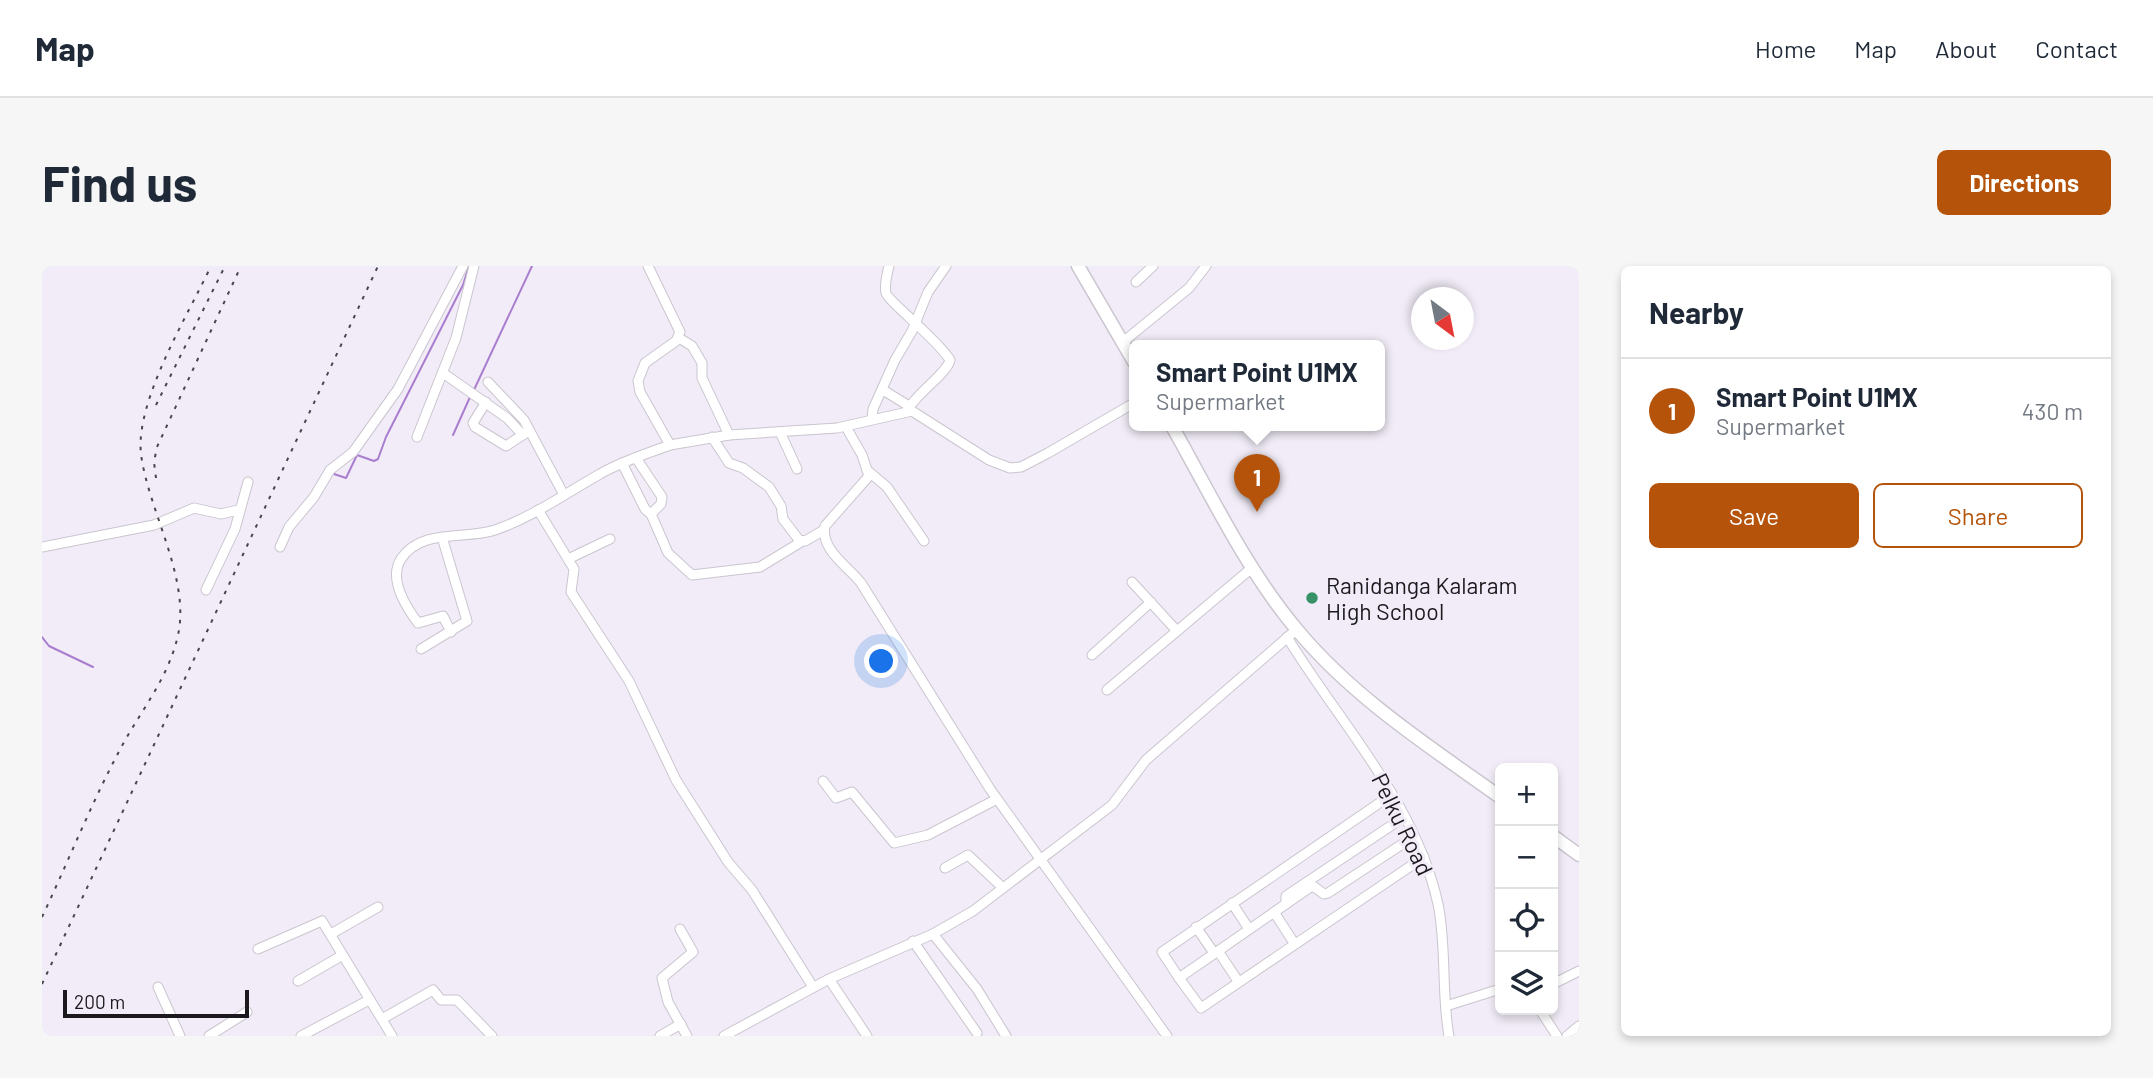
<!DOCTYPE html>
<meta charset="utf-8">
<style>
:root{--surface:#fff;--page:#f6f6f7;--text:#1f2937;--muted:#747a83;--line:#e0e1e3;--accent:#b45309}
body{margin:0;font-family:Barlow,sans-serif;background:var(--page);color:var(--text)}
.controls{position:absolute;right:21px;bottom:21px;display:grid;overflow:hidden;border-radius:10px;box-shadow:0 4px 10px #0003}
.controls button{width:63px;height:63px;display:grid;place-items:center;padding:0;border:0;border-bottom:2px solid var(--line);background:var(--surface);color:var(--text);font:35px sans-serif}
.compass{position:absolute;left:1369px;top:21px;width:63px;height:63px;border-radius:50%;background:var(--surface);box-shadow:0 4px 10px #0003;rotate:148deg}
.scale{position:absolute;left:21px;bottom:18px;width:186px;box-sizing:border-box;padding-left:7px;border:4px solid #1b191d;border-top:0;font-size:19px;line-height:24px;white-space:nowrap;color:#1b191d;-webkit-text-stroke:5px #f1ecf7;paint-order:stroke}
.you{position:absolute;left:840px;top:396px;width:24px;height:24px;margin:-18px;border:5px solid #fff;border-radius:50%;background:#1a73e8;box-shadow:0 0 0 10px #1a73e833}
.badge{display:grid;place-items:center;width:46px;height:46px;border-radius:50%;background:var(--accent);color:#fff;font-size:23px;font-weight:700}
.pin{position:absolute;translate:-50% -58px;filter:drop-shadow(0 2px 4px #0008)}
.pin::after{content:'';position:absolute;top:37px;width:24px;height:21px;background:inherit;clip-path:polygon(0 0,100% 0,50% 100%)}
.popup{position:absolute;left:1087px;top:74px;width:256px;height:91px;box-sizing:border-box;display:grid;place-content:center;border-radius:10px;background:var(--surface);filter:drop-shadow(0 2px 5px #0005);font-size:23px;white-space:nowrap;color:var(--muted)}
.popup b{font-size:26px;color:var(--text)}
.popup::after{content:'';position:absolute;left:50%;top:100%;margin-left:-14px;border:14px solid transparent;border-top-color:var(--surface)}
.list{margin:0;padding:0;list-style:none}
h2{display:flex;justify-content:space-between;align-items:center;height:91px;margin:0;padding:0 28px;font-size:30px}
h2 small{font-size:23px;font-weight:400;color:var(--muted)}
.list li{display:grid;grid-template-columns:46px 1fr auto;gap:21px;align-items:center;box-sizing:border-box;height:105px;padding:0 28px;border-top:2px solid var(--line)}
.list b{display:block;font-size:26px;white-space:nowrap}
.list p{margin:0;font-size:23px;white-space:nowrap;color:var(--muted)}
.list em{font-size:23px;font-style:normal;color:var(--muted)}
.actions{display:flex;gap:14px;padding:21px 28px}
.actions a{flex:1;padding:16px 0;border:2px solid var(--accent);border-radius:10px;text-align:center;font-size:24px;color:var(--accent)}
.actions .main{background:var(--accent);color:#fff}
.icon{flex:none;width:38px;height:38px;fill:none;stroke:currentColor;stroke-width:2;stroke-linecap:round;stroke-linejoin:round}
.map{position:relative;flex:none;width:1537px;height:770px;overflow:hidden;border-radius:10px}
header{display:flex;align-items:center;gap:42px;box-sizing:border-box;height:98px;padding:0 35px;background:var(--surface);border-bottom:2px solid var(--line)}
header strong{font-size:33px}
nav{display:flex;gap:38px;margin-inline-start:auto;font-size:24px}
.intro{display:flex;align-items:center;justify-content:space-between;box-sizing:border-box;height:168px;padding:0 42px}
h1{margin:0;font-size:49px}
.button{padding:18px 32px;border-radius:10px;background:var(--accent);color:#fff;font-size:24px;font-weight:700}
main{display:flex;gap:42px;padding:0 42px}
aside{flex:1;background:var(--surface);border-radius:10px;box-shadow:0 4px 10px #0003}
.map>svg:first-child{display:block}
</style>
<header>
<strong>Map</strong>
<nav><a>Home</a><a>Map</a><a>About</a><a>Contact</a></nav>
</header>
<div class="intro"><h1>Find us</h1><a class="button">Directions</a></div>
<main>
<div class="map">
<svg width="1537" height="770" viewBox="0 0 1537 770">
<rect width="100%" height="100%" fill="#f1ecf7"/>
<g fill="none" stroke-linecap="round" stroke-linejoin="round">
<!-- stream -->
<g stroke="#a97ece" stroke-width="2">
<polyline points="431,126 490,0"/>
<polyline points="411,169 428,131"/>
<polyline points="292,208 304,212 315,189 332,195 336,193 344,171 421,19 427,0"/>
<polyline points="0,371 7,380 51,401"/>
</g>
<defs>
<g id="minor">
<path d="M 847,0 C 845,9 842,18 844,27 C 846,35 897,75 908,94 C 905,108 873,128 865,145"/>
<polyline points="1094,16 1111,0"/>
<polyline points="637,72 650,80 660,97 660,112 687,169"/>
<polyline points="1081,76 1147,22 1164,0"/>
<polyline points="401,107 465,152 481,169"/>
<polyline points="446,116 482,154 522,229"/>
<polyline points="841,124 867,140"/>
<polyline points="444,136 431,157 433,161 464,180 485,166"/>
<polyline points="830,153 831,143 853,94 870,65 886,26 904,0"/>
<path d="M 804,161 L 820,189 L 827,210 L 783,260 C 778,284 807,301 819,317 L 948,523 L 1125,770"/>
<polyline points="738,166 755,203"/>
<polyline points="375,171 414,72 432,0"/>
<polyline points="670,171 687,197 701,202 727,221 739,240 741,253 757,274 763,275 782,264"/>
<polyline points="628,179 687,169 795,162 870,145 947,194 968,202 979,201 1006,187 1092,137"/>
<polyline points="594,192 620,231 619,238 609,248 626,287 650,309 718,301 759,276"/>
<polyline points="580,197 603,243 609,248"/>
<polyline points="826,205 845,221 882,275"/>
<polyline points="496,244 532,303 529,326 587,415 634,514 686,596 710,624 771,721"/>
<polyline points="0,281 112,259 152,242 179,248 196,244"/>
<polyline points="238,281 247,261 272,231 288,204 311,186 356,123 421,0"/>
<polyline points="526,293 568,273"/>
<polyline points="1090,316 1135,365"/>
<polyline points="164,324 193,263 206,216"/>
<path d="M 409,366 L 401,350 L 376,357 C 364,341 346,313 359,293 C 379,262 423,274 453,264 C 491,251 524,227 558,208 C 580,195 604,188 628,179 L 598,126 L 596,115 L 603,97 L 634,75 L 638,66 L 606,0"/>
<path d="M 1245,371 C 1298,458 1373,535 1396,638 C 1405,682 1399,726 1407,770"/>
<polyline points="379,383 425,355 400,271"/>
<polyline points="1050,389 1109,336"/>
<polyline points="1065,424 1211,301"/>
<polyline points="781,515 794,532 810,526 852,577 886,569 955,533"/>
<polyline points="1349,529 1120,686 1137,712 1267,622 1271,620 1282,628 1286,627 1371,571"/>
<polyline points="903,602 926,589 960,621"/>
<polyline points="1190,637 1207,663"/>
<polyline points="1244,638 1244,630 1362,551"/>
<polyline points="1232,646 1252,677"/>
<polyline points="1154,661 1172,687"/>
<polyline points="638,663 651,686 620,712 626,736 645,770"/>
<polyline points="289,668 336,641"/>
<polyline points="891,668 935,723 964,770"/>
<polyline points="871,675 935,767"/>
<polyline points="216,683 280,655 350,770"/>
<polyline points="1176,685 1196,715"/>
<polyline points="1137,712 1159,742 1382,591"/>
<polyline points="787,713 825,770"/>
<polyline points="256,715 299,690"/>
<polyline points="1511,718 1537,705"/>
<polyline points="116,721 138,770"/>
<polyline points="1404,740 1458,723"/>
<polyline points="1498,744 1515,770"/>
<polyline points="340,753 391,724 399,734 415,734 450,770"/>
<polyline points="167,770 205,746"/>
<polyline points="259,770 327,734"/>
<polyline points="618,770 639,758"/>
<polyline points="682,770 787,713 891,668 931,645 1070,539 1104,494 1254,364"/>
<polyline points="1525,770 1537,760"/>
</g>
<g id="highway">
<polyline points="1036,0 1092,96"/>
<path d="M 1130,160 C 1169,229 1205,305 1256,365 C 1312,432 1388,481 1458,531"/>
<polyline points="1511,570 1537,589"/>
</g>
</defs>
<!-- minor casing -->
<use href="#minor" stroke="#cac5cf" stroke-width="11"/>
<!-- highway casing -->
<use href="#highway" stroke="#cac5cf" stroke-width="15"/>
<!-- minor -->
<use href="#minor" stroke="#fff" stroke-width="9"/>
<!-- highway -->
<use href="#highway" stroke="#fff" stroke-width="12"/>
<!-- rail -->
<g stroke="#48464b" stroke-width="2" stroke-dasharray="3.5 7" stroke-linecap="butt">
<polyline points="114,139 183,0"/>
<polyline points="114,212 112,196 115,181 199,0"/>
<path d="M 0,651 C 27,594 51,533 81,478 C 102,440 129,408 137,364 C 146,308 106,243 99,188 C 93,135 146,49 169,0"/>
<polyline points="0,718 336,0"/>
</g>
</g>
<!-- markers -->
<circle fill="#389268" stroke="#f1ecf7" stroke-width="2.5" cx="1270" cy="332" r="7"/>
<g text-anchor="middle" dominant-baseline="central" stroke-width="6" stroke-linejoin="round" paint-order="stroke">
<!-- poi labels -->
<g font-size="23" fill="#1b191d" stroke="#f1ecf7" text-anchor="start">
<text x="1284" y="319">Ranidanga Kalaram<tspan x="1284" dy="26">High School</tspan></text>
</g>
<!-- street labels -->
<g font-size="23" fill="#1b191d" stroke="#f1ecf7">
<text transform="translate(1361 558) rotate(64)">Pelku Road</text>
</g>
</g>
</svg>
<div class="controls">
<button>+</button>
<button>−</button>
<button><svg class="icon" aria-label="locate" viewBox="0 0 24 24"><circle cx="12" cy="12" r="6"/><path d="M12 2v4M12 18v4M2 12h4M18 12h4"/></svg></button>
<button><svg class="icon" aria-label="layers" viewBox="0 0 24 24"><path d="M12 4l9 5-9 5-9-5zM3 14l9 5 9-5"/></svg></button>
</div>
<svg class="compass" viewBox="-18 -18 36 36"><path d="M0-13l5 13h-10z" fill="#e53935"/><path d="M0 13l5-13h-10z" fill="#747a83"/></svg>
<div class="scale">200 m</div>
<div class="you"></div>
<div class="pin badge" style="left:1215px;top:246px">1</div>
<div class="popup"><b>Smart Point U1MX</b>Supermarket</div>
</div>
<aside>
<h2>Nearby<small></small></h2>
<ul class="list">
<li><span class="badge">1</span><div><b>Smart Point U1MX</b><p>Supermarket</p></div><em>430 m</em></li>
</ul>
<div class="actions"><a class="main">Save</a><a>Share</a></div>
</aside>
</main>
